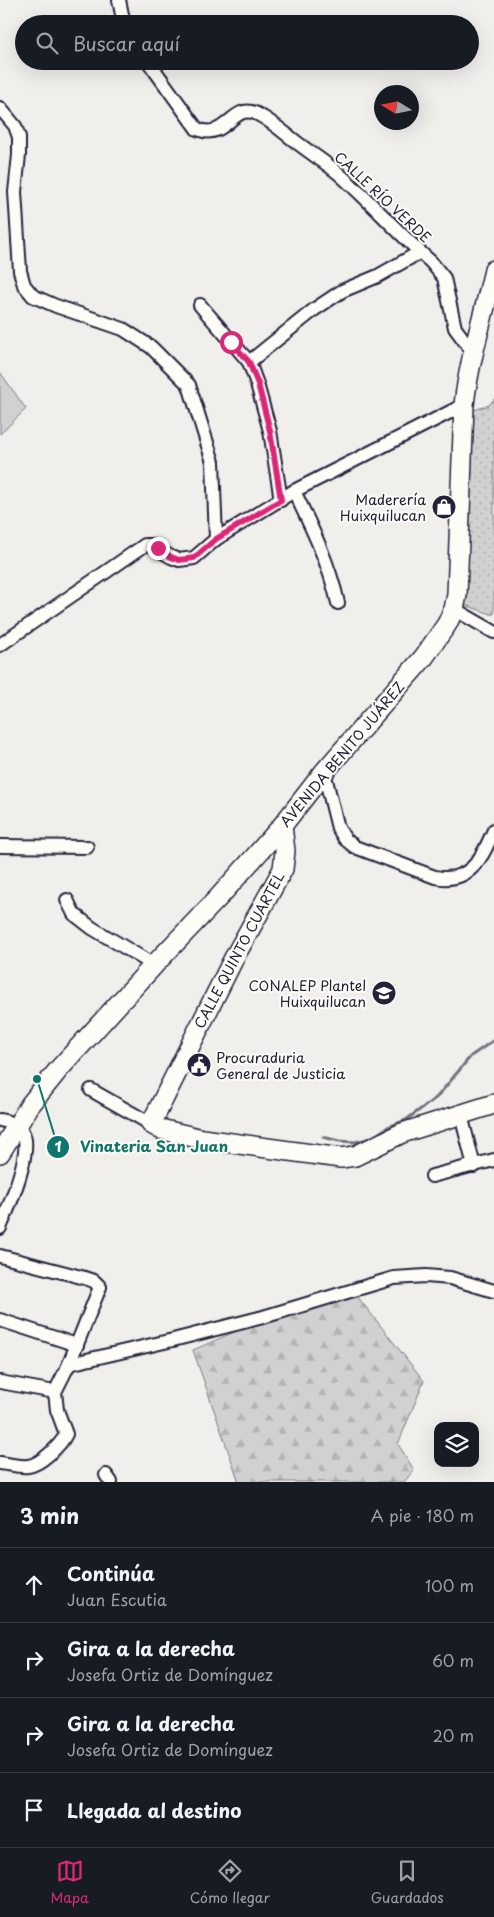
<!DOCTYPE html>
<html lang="es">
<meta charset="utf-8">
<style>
:root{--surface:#171b24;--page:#242831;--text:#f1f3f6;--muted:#9ea1a6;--line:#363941;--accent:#db2777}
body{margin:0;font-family:"Playpen Sans",sans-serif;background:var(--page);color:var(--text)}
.controls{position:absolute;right:15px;bottom:15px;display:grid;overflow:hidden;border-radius:10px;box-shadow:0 5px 20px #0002}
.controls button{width:45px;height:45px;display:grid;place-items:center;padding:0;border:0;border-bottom:1px solid var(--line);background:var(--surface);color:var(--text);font:25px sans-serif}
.compass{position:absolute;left:374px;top:85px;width:45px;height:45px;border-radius:50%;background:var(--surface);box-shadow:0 5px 20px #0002;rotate:280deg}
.stop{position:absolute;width:15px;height:15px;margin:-11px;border:4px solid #db2777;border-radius:50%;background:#fff}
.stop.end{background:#db2777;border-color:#fff;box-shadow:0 1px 5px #0008}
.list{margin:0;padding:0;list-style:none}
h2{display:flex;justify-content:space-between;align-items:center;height:65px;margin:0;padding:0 20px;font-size:21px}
h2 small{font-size:16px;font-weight:400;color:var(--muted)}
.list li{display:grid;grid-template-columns:32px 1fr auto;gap:15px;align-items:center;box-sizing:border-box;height:75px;padding:0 20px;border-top:1px solid var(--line)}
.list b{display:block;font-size:19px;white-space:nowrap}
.list p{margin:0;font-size:16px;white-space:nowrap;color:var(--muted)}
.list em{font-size:16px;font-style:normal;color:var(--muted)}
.icon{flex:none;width:28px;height:28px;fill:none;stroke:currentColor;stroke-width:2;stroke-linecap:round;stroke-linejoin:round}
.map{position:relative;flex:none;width:494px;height:1482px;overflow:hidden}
.search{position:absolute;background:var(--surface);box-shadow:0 5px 20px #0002;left:15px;right:15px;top:15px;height:55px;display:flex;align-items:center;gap:12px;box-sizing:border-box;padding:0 18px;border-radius:28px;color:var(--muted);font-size:19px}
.sheet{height:365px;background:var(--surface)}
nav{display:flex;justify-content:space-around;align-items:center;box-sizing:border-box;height:70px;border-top:1px solid var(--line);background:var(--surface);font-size:14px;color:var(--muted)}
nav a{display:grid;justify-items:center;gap:2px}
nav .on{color:var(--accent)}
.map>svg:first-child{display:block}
</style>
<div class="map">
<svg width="494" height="1482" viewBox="0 0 494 1482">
<defs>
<pattern id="forest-firs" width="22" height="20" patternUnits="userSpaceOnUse" patternTransform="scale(1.25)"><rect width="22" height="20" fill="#d2d1d1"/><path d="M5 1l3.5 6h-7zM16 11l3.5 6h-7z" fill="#b4b3b4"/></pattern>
<pattern id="park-dots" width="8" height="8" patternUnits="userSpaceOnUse" patternTransform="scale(1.25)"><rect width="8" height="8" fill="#d2d1d1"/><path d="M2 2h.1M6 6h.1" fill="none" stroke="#b4b3b4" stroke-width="1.8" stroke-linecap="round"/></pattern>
</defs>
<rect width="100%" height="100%" fill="#f0efec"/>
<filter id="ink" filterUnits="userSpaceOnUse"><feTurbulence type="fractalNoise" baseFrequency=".02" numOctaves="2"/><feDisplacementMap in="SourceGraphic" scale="10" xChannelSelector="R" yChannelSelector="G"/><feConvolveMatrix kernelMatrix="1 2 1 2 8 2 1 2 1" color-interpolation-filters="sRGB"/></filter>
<g filter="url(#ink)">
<!-- grass -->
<polygon fill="#d2d1d1" stroke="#7a7a86" points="0,372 26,409 0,434"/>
<!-- forest -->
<polygon fill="url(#forest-firs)" stroke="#7a7a86" points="357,1296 424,1381 398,1444 414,1470 404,1482 239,1482 193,1350 241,1329"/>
<!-- park -->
<polygon fill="url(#park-dots)" stroke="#7a7a86" points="494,399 494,614 491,614 462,604 471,411 489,405"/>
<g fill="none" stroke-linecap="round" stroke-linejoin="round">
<!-- stream -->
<polyline stroke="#737381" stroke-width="3" points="323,1137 339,1141 355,1142 372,1138 388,1127 406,1120 437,1097 471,1056 494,1040"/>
<defs>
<g id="minor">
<polyline points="119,0 124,24"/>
<path d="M 148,61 L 197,129 C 227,141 231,104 255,113 C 269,119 283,132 295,141 C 309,152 325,162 338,173 C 370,201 399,234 431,262 L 444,278 L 455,328 L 472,351"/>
<polyline points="0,108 15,126 19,137 19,155 15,192 20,271 24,285 33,296 56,306 123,329 151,347 189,385 213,462 216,539"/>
<polyline points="200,305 249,362 257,384 270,431 281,500"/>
<polyline points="249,362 315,309 342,291 378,276 420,252"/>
<path d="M 294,491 C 312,528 329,563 338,603"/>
<polyline points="454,609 494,632"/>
<polyline points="0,645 145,545 151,545 171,557 179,560 194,558 216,539 294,491 464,405"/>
<path d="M 324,772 L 338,828 L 345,839 L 355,847 L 435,877 C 470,884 482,858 494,830"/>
<polyline points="0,846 87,847"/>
<polyline points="67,900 74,914 92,928 154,965"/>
<polyline points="91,1090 151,1124"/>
<polyline points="461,1115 474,1166"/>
<path d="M 0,1120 C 8,1121 19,1126 23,1133 C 33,1152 8,1209 0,1228"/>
<polyline points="432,1176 494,1160"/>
<path d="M 0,1256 L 85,1278 L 94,1281 L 100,1287 L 69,1364 L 55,1392 L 57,1410 L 66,1434 C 61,1445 40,1465 28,1466 C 19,1467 9,1464 0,1463"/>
<polyline points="0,1320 77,1345"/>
<polyline points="69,1364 173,1340 263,1317 394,1278 426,1276 450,1278 494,1291"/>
<polyline points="0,1382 55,1392"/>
<polyline points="106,1475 111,1482"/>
</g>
<g id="secondary">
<polyline points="282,826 285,851 283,869 234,958 151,1124 160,1129 202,1139 341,1158 355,1156 402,1133 494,1104"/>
<path d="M 0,1153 L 30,1105 L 59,1069 L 154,965 L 219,897 L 282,826 L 324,772 L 424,657 L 447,624 L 454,609 L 457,595 L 464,405 C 469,359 484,315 494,270"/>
</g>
</defs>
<!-- minor casing -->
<use href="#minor" stroke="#22223b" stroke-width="16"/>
<!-- secondary casing -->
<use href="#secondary" stroke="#22223b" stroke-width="22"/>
<!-- minor -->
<use href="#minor" stroke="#fdfcf7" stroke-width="12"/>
<!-- secondary -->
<use href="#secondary" stroke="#fdfcf7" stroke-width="19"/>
</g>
</g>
<g fill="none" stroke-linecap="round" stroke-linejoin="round" filter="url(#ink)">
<!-- route -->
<polyline stroke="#db2777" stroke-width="6" points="158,548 171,557 179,560 194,558 216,539 281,500 270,431 258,384 249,362 231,342"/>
</g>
<!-- icons -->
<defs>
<symbol id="shop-disc" viewBox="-11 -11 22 22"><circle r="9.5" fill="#22223b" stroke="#fdfcf7"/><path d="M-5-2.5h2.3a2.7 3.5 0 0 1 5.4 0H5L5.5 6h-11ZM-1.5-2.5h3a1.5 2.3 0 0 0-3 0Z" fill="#fff"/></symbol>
<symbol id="school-disc" viewBox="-11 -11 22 22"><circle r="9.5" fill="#22223b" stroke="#fdfcf7"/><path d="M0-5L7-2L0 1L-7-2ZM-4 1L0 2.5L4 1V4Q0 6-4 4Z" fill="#fff"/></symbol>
<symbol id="civic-disc" viewBox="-11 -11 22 22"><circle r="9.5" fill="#22223b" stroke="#fdfcf7"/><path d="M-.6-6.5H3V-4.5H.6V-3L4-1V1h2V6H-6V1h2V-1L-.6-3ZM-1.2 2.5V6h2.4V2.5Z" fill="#fff"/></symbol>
</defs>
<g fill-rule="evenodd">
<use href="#shop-disc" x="430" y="493" width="28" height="28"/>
<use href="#school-disc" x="370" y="979" width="28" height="28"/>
<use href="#civic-disc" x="185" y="1051" width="28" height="28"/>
</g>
<g text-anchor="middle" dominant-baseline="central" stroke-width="4" stroke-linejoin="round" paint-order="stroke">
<!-- street labels -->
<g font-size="14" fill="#22223b" stroke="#fdfcf7">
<text transform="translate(383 197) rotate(43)">CALLE RÍO VERDE</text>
<text transform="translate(342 754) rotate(-50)">AVENIDA BENITO JUÁREZ</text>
<text transform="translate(239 950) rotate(-62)">CALLE QUINTO CUARTEL</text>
</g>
<!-- poi labels -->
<g font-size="14" fill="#22223b" stroke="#fdfcf7" text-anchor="end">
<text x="426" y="499">Maderería<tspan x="426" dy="16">Huixquilucan</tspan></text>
<text x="366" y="985">CONALEP Plantel<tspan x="366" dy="16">Huixquilucan</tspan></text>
<text x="216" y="1057" text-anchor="start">Procuraduria<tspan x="216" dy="16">General de Justicia</tspan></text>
</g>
</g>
<!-- callouts -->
<path fill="none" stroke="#0f766e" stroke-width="2" d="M37 1079L58 1147"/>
<g fill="#0f766e" stroke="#fdfcf7" stroke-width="2">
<circle cx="37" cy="1079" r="5"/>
<circle cx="58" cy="1147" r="12"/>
</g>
<g font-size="15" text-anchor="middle" font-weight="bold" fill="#fff">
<text x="58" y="1152">1</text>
</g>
<g font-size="15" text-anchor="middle" font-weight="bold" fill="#0f766e" stroke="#fdfcf7" stroke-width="4" stroke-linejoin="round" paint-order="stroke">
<text x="154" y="1152">Vinateria San Juan</text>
</g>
</svg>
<div class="controls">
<button><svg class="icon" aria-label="layers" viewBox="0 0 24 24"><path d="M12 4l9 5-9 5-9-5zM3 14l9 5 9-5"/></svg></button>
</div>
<svg class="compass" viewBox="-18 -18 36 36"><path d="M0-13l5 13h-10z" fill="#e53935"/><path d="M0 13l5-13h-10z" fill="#9ea1a6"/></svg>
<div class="stop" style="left:231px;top:342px"></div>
<div class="stop end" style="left:158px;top:548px"></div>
<div class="search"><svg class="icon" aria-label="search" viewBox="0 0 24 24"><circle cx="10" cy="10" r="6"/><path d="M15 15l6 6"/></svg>Buscar aquí</div>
</div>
<section class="sheet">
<h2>3 min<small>A pie · 180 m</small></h2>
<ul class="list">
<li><svg class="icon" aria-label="ahead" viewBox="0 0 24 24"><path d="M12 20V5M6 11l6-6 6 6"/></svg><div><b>Continúa</b><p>Juan Escutia</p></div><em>100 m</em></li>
<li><svg class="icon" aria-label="right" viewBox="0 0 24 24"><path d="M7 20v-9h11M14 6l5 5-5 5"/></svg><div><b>Gira a la derecha</b><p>Josefa Ortiz de Domínguez</p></div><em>60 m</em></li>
<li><svg class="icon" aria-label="right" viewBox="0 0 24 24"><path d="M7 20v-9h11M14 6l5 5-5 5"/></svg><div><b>Gira a la derecha</b><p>Josefa Ortiz de Domínguez</p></div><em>20 m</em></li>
<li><svg class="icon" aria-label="arrive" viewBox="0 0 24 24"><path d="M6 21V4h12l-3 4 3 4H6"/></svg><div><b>Llegada al destino</b></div></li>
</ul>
</section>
<nav>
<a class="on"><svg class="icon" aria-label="map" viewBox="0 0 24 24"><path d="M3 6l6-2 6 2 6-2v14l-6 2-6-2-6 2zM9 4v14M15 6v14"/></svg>Mapa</a>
<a><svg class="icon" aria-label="directions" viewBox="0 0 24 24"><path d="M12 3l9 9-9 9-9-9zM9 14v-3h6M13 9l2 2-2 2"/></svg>Cómo llegar</a>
<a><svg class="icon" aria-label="saved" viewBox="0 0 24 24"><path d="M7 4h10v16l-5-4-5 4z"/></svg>Guardados</a>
</nav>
